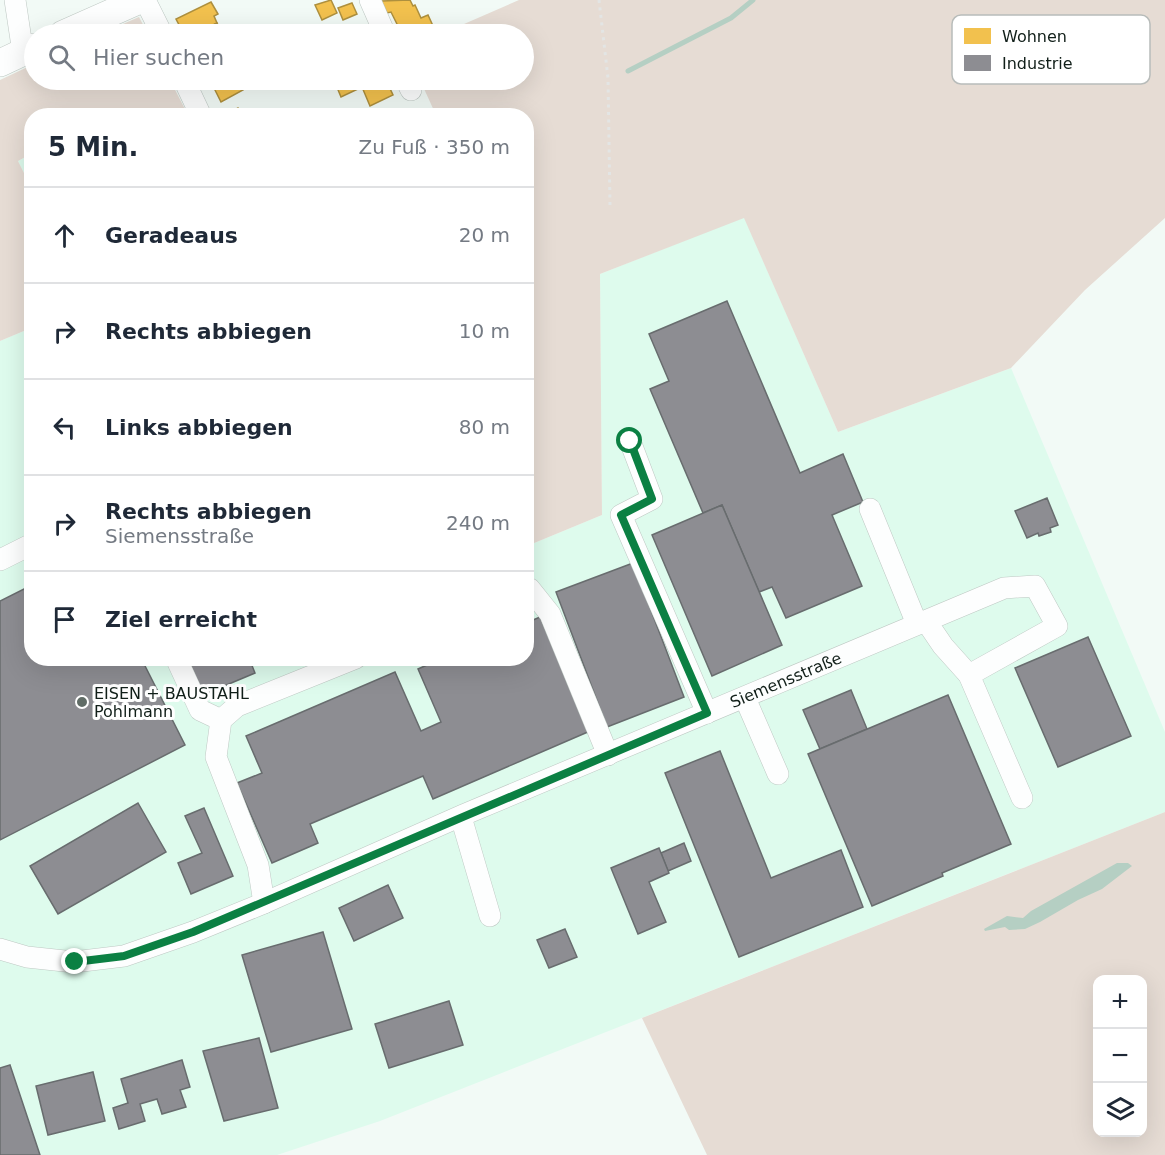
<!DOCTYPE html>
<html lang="de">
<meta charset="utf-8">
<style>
:root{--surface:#fff;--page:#f6f6f7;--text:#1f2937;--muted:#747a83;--line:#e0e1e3}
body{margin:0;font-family:"DejaVu Sans",sans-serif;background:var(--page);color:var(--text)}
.controls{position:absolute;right:18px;bottom:18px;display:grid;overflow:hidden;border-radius:12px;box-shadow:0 6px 24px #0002}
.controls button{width:54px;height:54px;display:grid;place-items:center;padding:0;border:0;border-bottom:2px solid var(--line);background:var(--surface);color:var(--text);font:30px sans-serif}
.stop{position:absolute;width:18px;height:18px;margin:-14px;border:4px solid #0b8043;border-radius:50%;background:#fff}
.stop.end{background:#0b8043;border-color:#fff;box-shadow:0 2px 6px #0008}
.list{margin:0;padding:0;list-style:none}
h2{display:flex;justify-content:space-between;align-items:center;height:78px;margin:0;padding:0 24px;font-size:26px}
h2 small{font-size:20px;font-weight:400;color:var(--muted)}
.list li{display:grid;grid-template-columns:39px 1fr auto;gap:18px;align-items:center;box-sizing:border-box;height:96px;padding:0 24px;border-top:2px solid var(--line)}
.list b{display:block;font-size:22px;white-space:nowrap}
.list p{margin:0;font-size:20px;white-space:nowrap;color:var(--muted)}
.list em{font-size:20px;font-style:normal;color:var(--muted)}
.icon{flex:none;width:33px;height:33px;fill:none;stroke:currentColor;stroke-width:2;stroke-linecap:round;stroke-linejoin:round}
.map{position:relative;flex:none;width:1165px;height:1155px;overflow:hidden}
.search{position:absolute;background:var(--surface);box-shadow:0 6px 24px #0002;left:24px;top:24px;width:510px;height:66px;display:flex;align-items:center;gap:15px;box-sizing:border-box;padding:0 21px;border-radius:33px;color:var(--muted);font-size:22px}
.panel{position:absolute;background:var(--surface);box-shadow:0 6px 24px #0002;left:24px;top:108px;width:510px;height:558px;border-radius:24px}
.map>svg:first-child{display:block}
</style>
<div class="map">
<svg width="1165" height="1155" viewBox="0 0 1165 1155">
<rect width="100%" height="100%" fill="#f2faf6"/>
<!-- built -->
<g fill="#defbed">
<polygon points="31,154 31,187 18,161"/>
<polygon points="744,217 838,432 1011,368 1165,732 1165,812 380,1121 277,1155 0,1155 0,341 31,328 32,658 526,658 527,546 602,515 600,274"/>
</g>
<!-- green -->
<g fill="#e6dcd4" fill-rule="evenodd">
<polygon points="519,0 1165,0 1165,218 1085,290 1011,368 838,432 744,218 600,274 602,515 527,546 526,116 436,115 420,80 524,80 524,34 441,34"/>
<polygon points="139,17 148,34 100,34"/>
<polygon points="34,64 34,80 170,80 188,115 32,116 31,154 18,161 31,187 31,328 0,341 0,80"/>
<path d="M 1165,812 L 1165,1155 L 707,1155 L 642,1018 ZM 1098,980 L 1142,980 L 1142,1132 L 1098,1132 Z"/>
</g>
<!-- water -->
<polygon fill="#b5cfc3" points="1117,863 1128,863 1132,866 1102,889 1078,900 1040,922 1025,929 1009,930 1005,927 985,931 984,929 1007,916 1023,918 1031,911"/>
<!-- homes -->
<g fill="#f2c14e" stroke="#ae903e" stroke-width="1.5">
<polygon points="331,0 337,13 322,20 315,5"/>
<polygon points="410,0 413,6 415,5 421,18 428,15 434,28 420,34 409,34 405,26 399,28 391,12 387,13 381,1"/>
<polygon points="211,2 218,14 214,16 217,23 196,34 184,34 176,19"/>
<polygon points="352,3 357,14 343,20 338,8"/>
<polygon points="217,23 221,30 211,34 196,34"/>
<polygon points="210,80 238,80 243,90 221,102"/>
<polygon points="348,80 386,80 393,95 370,106 362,87 341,97 336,85"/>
<polygon points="238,108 242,116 225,116 225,115"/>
</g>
<!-- industry -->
<g fill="#8d8d92" stroke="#686c6e" stroke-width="1.5">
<polygon points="727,301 800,473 843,454 863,502 832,515 862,586 786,618 772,587 759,592 722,505 703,513 650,389 669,381 649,334"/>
<polygon points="1047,498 1058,525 1050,528 1051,532 1039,536 1038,533 1027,538 1015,511"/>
<polygon points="722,505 782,645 712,676 652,535"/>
<polygon points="633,563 684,697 607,727 556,592"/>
<polygon points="32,585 32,658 141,658 185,745 0,840 0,601"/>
<polygon points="540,617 590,731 433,799 423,776 310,824 318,843 272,863 237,783 262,773 246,736 395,672 421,731 441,722 418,669 443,658 526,658 526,623"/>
<polygon points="1088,637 1131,736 1058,767 1015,668"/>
<polygon points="181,658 249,658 255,673 198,697"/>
<polygon points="851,690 867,729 820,749 803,710"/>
<polygon points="948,695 1011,844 942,873 943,876 872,906 808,754"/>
<polygon points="720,751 771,878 841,850 863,907 739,957 665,773"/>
<polygon points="138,803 166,852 58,914 30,866"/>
<polygon points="204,808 233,876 191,894 178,863 202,853 185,816"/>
<polygon points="684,843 691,861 668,871 661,853"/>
<polygon points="659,848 669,873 649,882 666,922 638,934 611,868"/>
<polygon points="388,885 403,918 354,941 339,908"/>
<polygon points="565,929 577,957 549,968 537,940"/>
<polygon points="323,932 352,1029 271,1052 242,955"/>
<polygon points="449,1001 463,1045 389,1068 375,1024"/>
<polygon points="259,1038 278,1108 224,1121 203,1051"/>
<polygon points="182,1060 190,1087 180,1090 186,1107 162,1114 157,1099 140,1104 145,1121 119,1129 113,1108 128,1103 121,1079"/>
<polygon points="10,1065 40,1155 0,1155 0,1068"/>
<polygon points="93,1072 105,1121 48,1135 36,1086"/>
</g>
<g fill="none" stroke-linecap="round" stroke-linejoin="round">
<!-- stream -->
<polyline stroke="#b5cfc3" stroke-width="5" points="628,71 731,18 753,0"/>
<defs>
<g id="minor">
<polyline points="15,0 23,53"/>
<polyline points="145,0 162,34"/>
<polyline points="370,0 385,34"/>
<polyline points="184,80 201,116"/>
<polyline points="406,80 411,90"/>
<polyline points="630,441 652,499 621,515 707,713"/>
<polyline points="870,509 917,624"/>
<polyline points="0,560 32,544"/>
<polyline points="526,590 530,589 550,614 608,755"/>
<polyline points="176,658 200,710 221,720"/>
<polyline points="969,675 1022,798"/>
<polyline points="745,698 778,774"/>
<polyline points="461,817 490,916"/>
<polyline points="264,903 258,865 216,757 221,720 237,706 356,658"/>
<path id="s1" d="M 0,949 L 27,957 L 74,962 L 124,956 L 193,932 L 264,903 L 463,815 L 1004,588 L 1035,586 L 1057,626 L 969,675 L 943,646 L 926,621"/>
</g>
<g id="major">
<polyline points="63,34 140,0"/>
<polyline points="0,63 34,47"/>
</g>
</defs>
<!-- minor casing -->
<use href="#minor" stroke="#bec8c3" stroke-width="22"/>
<!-- major casing -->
<use href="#major" stroke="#bec8c3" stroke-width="28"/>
<!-- path -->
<polyline stroke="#e3e5e4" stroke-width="3" stroke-dasharray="3 4.5" stroke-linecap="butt" points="599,0 608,78 610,205"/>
<!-- minor -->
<use href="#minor" stroke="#fdfefe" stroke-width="21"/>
<!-- major -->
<use href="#major" stroke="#fdfefe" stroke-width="27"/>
</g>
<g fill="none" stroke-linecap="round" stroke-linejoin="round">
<!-- route -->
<polyline stroke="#0b8043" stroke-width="8" points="75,962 124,956 193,932 707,713 621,515 652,499 630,441"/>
</g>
<!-- markers -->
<circle fill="#606c66" stroke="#fff" stroke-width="2" cx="82" cy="702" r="6"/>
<g text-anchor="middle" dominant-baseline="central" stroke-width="6" stroke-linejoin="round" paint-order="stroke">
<!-- street labels -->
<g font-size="16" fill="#111f19" stroke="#fff">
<text stroke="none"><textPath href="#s1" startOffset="843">Siemensstraße</textPath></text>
</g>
<!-- poi labels -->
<g font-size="16" fill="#111f19" stroke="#fff" text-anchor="start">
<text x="94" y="693">EISEN + BAUSTAHL<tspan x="94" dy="18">Pohlmann</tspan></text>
</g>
</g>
<!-- legend -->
<rect x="952" y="15" width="198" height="69" rx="9" fill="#fff" stroke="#b8bcba" stroke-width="1.5"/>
<rect x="964" y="28" width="27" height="16" fill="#f2c14e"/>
<rect x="964" y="55" width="27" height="16" fill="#8d8d92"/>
<g font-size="16" fill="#111f19">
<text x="1002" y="42">Wohnen</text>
<text x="1002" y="69">Industrie</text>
</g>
</svg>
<div class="controls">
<button>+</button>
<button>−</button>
<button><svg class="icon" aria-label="layers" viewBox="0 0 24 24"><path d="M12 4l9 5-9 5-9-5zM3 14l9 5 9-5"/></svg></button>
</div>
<div class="stop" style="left:630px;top:441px"></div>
<div class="stop end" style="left:75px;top:962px"></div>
<div class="search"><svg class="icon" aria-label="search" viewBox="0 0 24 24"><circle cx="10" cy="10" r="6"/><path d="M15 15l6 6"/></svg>Hier suchen</div>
<section class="panel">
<h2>5 Min.<small>Zu Fuß · 350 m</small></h2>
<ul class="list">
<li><svg class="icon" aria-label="ahead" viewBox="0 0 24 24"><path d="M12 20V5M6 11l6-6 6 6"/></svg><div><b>Geradeaus</b></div><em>20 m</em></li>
<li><svg class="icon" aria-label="right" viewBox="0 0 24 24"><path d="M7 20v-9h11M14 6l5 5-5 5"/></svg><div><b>Rechts abbiegen</b></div><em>10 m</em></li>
<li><svg class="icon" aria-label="left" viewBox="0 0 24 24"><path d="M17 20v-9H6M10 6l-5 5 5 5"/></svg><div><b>Links abbiegen</b></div><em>80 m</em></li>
<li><svg class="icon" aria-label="right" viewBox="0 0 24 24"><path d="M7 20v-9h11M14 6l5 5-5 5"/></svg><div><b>Rechts abbiegen</b><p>Siemensstraße</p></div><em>240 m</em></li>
<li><svg class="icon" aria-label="arrive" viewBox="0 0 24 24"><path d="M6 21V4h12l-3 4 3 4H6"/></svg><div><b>Ziel erreicht</b></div></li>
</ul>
</section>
</div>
